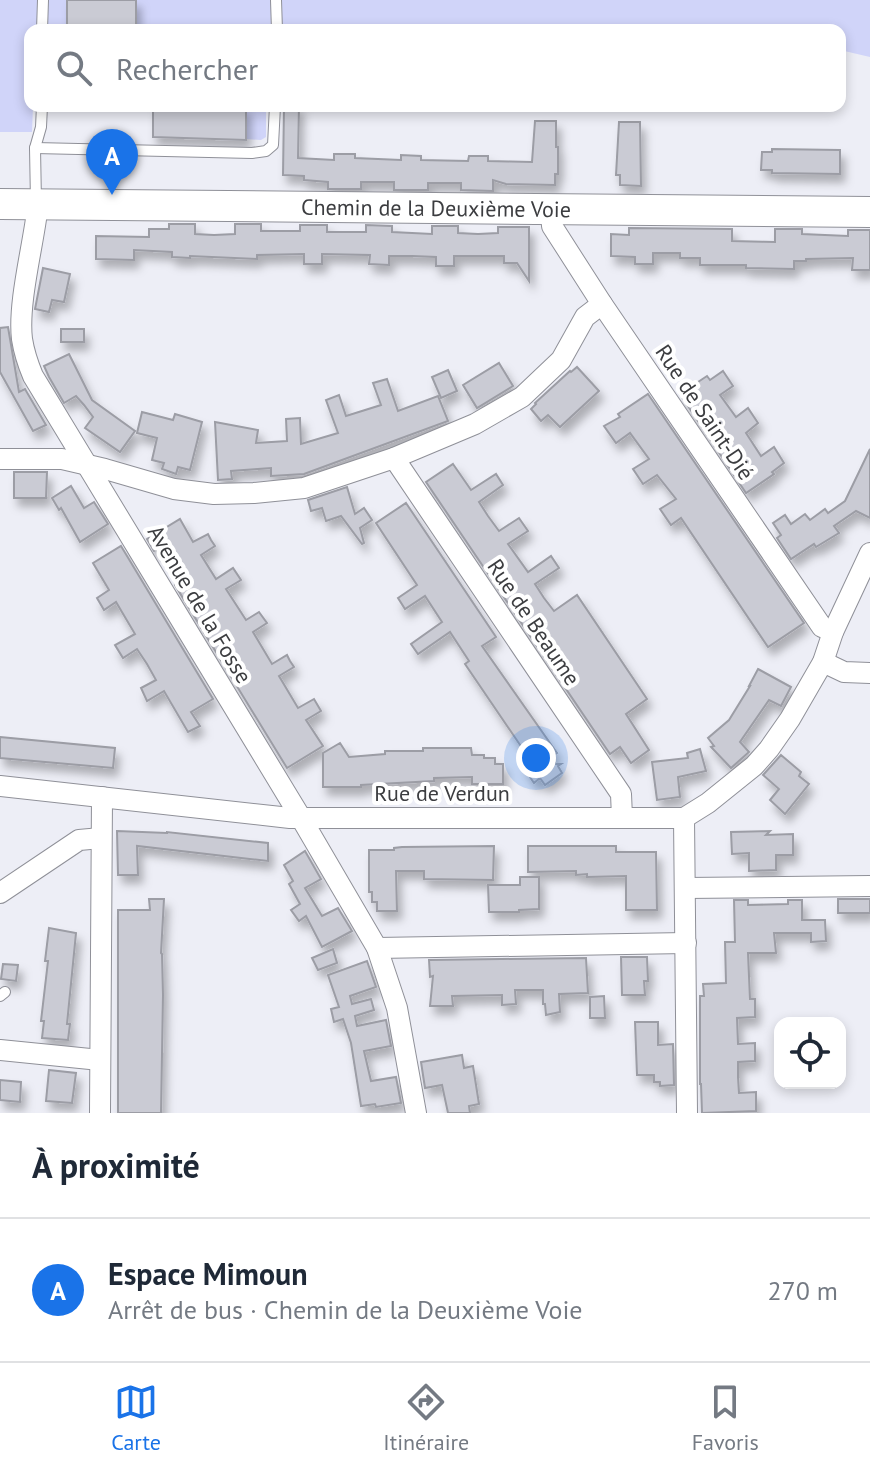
<!DOCTYPE html>
<html lang="fr">
<meta charset="utf-8">
<style>
:root{--surface:#fff;--page:#f6f6f7;--text:#1f2937;--muted:#747a83;--line:#e0e1e3;--accent:#1a73e8}
body{margin:0;font-family:"PT Sans",sans-serif;background:var(--page);color:var(--text)}
.controls{position:absolute;right:24px;bottom:24px;display:grid;overflow:hidden;border-radius:16px;box-shadow:0 4px 12px #0003}
.controls button{width:72px;height:72px;display:grid;place-items:center;padding:0;border:0;border-bottom:2px solid var(--line);background:var(--surface);color:var(--text);font:40px sans-serif}
.you{position:absolute;left:536px;top:758px;width:28px;height:28px;margin:-20px;border:6px solid #fff;border-radius:50%;background:#1a73e8;box-shadow:0 0 0 12px #1a73e833}
.badge{display:grid;place-items:center;width:52px;height:52px;border-radius:50%;background:var(--accent);color:#fff;font-size:26px;font-weight:700}
.pin{position:absolute;translate:-50% -66px;filter:drop-shadow(0 2px 4px #0008)}
.pin::after{content:'';position:absolute;top:42px;width:28px;height:24px;background:inherit;clip-path:polygon(0 0,100% 0,50% 100%)}
.list{margin:0;padding:0;list-style:none}
h2{display:flex;justify-content:space-between;align-items:center;height:104px;margin:0;padding:0 32px;font-size:34px}
h2 small{font-size:26px;font-weight:400;color:var(--muted)}
.list li{display:grid;grid-template-columns:52px 1fr auto;gap:24px;align-items:center;box-sizing:border-box;height:144px;padding:0 32px;border-top:2px solid var(--line)}
.list b{display:block;font-size:30px;white-space:nowrap}
.list p{margin:0;font-size:26px;white-space:nowrap;color:var(--muted)}
.list em{font-size:26px;font-style:normal;color:var(--muted)}
.icon{flex:none;width:44px;height:44px;fill:none;stroke:currentColor;stroke-width:2;stroke-linecap:round;stroke-linejoin:round}
.map{position:relative;flex:none;width:870px;height:1113px;overflow:hidden}
.search{position:absolute;background:var(--surface);box-shadow:0 4px 12px #0003;left:24px;right:24px;top:24px;height:88px;display:flex;align-items:center;gap:20px;box-sizing:border-box;padding:0 28px;border-radius:16px;color:var(--muted);font-size:30px}
.sheet{height:248px;background:var(--surface)}
nav{display:flex;justify-content:space-around;align-items:center;box-sizing:border-box;height:112px;border-top:2px solid var(--line);background:var(--surface);font-size:22px;color:var(--muted)}
nav a{display:grid;justify-items:center;gap:4px}
nav .on{color:var(--accent)}
.map>svg:first-child{display:block}
</style>
<div class="map">
<svg width="870" height="1113" viewBox="0 0 870 1113">
<defs>
<filter id="shadow"><feDropShadow dx="4.5" dy="8" stdDeviation="4" flood-color="#0004"/></filter>
</defs>
<rect width="100%" height="100%" fill="#edeef6"/>
<!-- green -->
<g fill="#d0d4f9">
<polygon points="0,0 870,0 870,57 840,50 840,30 30,30 30,106 33,106 32,132 0,132"/>
<polygon points="215,106 266,106 266,137 261,140 246,139 245,107"/>
</g>
<!-- building -->
<g fill="#cacbd4" stroke="#9c9da5" stroke-width="2" filter="url(#shadow)">
<rect x="67" y="0" width="69" height="30"/>
<polygon points="153,106 246,107 246,140 153,137"/>
<polygon points="284,106 299,106 298,158 334,160 334,154 355,154 355,158 401,160 401,155 421,156 421,160 468,161 469,156 488,156 488,161 532,162 535,121 556,121 556,147 558,147 558,174 555,174 555,185 506,184 493,180 493,191 461,190 461,183 428,183 428,190 394,190 394,182 361,182 361,189 328,189 328,182 304,180 304,176 283,175"/>
<polygon points="619,122 640,122 641,186 620,185 620,175 616,175"/>
<polygon points="772,149 840,150 840,174 772,173 772,170 761,170 762,152 772,152"/>
<polygon points="169,224 195,224 195,234 214,235 235,234 235,224 261,224 261,231 300,231 300,225 327,225 327,232 366,232 366,225 392,226 392,232 432,234 432,226 458,226 458,233 478,234 498,233 498,227 529,227 529,281 517,263 504,263 504,256 454,256 454,266 436,266 436,257 412,256 389,256 389,265 369,264 370,255 322,254 322,264 304,264 304,254 257,255 257,259 190,256 190,258 172,257 172,252 134,250 134,260 96,259 96,236 149,237 149,229 169,229"/>
<polygon points="629,228 732,229 732,241 775,242 775,229 802,229 802,234 848,236 848,230 870,230 870,270 852,270 853,258 806,259 806,261 794,261 794,269 746,268 746,265 700,265 700,258 680,258 680,253 653,253 653,264 635,264 635,257 611,256 611,234 629,235"/>
<polygon points="43,268 70,274 64,302 52,300 49,312 35,309"/>
<polygon points="8,327 19,392 25,389 46,425 33,431 0,372 0,328"/>
<rect x="61" y="329" width="23" height="13"/>
<polygon points="69,354 92,400 135,431 120,452 85,428 93,417 84,405 76,396 64,403 49,377 44,366"/>
<polygon points="499,363 513,386 477,408 463,385"/>
<polygon points="577,367 599,391 560,427 548,415 541,421 531,409 536,404 535,403 570,371 571,372"/>
<polygon points="448,370 457,391 441,398 432,377"/>
<polygon points="723,371 733,386 720,395 736,417 748,408 758,423 746,433 761,456 774,447 784,463 772,472 774,474 746,493 680,394 707,376 710,380"/>
<polygon points="387,379 398,411 438,396 448,421 304,474 271,476 271,468 231,471 232,479 218,480 215,422 258,430 256,443 287,441 286,419 300,418 301,444 338,433 326,400 339,395 346,416 381,405 373,383"/>
<polygon points="648,394 804,623 768,647 681,518 671,525 660,509 676,499 657,475 643,484 633,469 649,459 630,433 616,443 604,426 620,417 618,414"/>
<polygon points="142,412 173,420 175,414 202,422 190,470 178,467 176,474 162,469 164,463 152,460 157,438 137,433"/>
<polygon points="870,449 870,518 856,511 834,526 839,533 816,547 814,544 791,559 777,538 781,535 773,523 785,515 791,524 805,514 810,520 825,509 828,513 845,501"/>
<polygon points="453,464 471,490 496,474 503,485 479,502 488,516 499,531 519,518 528,531 508,544 528,572 551,556 559,568 535,584 544,598 554,611 577,595 647,699 626,714 649,750 631,763 620,747 610,754 426,482"/>
<polygon points="14,472 47,472 46,498 14,498"/>
<polygon points="71,486 84,508 94,502 108,524 80,542 61,508 59,510 52,498"/>
<polygon points="347,487 355,514 364,508 372,520 360,528 364,543 362,544 341,516 326,521 322,508 311,511 308,500"/>
<polygon points="406,503 496,637 482,646 557,753 551,757 556,764 561,764 558,766 562,773 545,785 540,778 534,783 521,764 533,764 465,664 469,661 450,632 418,654 411,644 442,622 425,596 405,609 398,598 417,585 376,523"/>
<polygon points="180,519 193,542 208,534 211,540 215,546 201,555 216,579 233,568 241,580 226,589 246,620 259,612 267,623 253,632 272,664 287,655 290,661 294,667 279,676 298,708 314,699 321,711 306,720 323,746 287,768 175,585 182,581 162,547 154,551 147,539"/>
<polygon points="121,546 213,699 191,712 200,726 188,732 164,691 147,701 141,688 156,680 147,664 137,649 123,658 115,645 135,634 116,602 104,610 97,598 109,590 93,563"/>
<polygon points="758,669 791,687 781,706 769,700 740,742 749,752 731,768 711,747 714,746 708,738 729,720 750,686 749,686"/>
<polygon points="0,737 115,748 113,768 0,758"/>
<polygon points="340,743 349,757 385,754 385,751 423,751 423,748 471,748 472,755 484,755 484,758 495,758 495,764 503,764 503,784 472,784 472,777 434,778 434,781 361,785 361,787 323,787 323,753"/>
<polygon points="700,749 706,771 678,777 680,797 657,800 652,762 688,758 687,753"/>
<polygon points="781,755 801,772 799,776 809,784 785,814 770,800 779,789 763,775"/>
<polygon points="117,831 167,833 167,832 268,843 268,861 137,846 138,875 118,875"/>
<polygon points="770,831 766,835 793,834 793,855 776,855 776,870 749,871 749,853 732,854 731,832"/>
<polygon points="494,846 493,880 424,879 424,871 396,871 397,911 377,911 377,902 372,902 372,892 369,892 369,850 394,850 394,848 402,847"/>
<polygon points="528,846 616,846 616,852 656,852 657,910 626,910 626,876 587,877 587,874 576,875 576,871 528,872"/>
<polygon points="305,851 321,879 305,888 322,916 338,908 352,931 322,947 306,916 299,921 291,910 300,904 289,884 293,881 284,865"/>
<polygon points="520,877 539,877 539,909 519,910 519,912 489,912 488,885 520,885"/>
<polygon points="149,899 164,899 161,953 162,954 163,995 161,1113 118,1113 118,910 150,910"/>
<rect x="838" y="899" width="32" height="14"/>
<polygon points="734,900 748,900 748,905 788,904 788,900 802,900 802,920 825,920 826,941 811,942 811,933 774,933 776,953 748,953 750,999 755,999 755,1017 737,1018 738,1044 755,1043 755,1061 738,1062 738,1077 739,1093 756,1092 756,1111 702,1113 701,1084 700,1084 700,996 704,996 703,984 726,983 725,942 735,942"/>
<polygon points="49,928 76,933 67,1024 70,1024 68,1040 42,1038 44,1021 41,1021 48,961 45,961"/>
<polygon points="333,949 337,963 318,970 312,958"/>
<polygon points="621,957 647,957 648,981 644,981 645,995 622,995"/>
<polygon points="586,958 588,993 559,994 560,1012 546,1015 545,1004 543,1004 543,990 515,990 516,1004 502,1005 502,995 452,996 453,1006 430,1006 433,976 430,977 429,960"/>
<polygon points="367,961 376,987 350,996 352,1004 371,999 374,1010 355,1016 357,1026 386,1020 391,1046 364,1051 371,1081 396,1077 401,1103 376,1107 375,1104 361,1106 351,1043 343,1019 334,1022 331,1009 339,1007 328,975"/>
<polygon points="3,964 18,965 16,981 1,979"/>
<polygon points="604,996 605,1018 590,1018 590,997"/>
<polygon points="635,1022 658,1022 658,1045 673,1044 674,1085 660,1086 660,1082 654,1082 654,1075 637,1075"/>
<polygon points="462,1055 464,1068 473,1066 479,1104 469,1106 470,1113 448,1113 442,1085 425,1088 421,1062"/>
<polygon points="49,1070 76,1073 72,1103 46,1101"/>
<polygon points="0,1080 21,1082 20,1102 0,1100"/>
</g>
<g fill="none" stroke-linecap="round" stroke-linejoin="round">
<defs>
<g id="lane">
<polyline points="276,0 277,30"/>
<polyline points="42,30 43,0"/>
<polyline points="35,148 252,153 266,151 273,145 275,106"/>
<polyline points="36,202 35,148 41,127 42,106"/>
<polyline points="0,996 5,992"/>
</g>
<g id="street">
<path d="M 36,204 L 36,219 C 31,254 18,306 22,339 C 24,352 28,364 33,376 L 301,818 L 377,948 L 397,1008 L 416,1113"/>
<polyline points="551,210 552,226 602,304 822,627 833,632"/>
<polyline points="394,458 621,794 622,817"/>
<polyline points="0,459 62,459 105,469 174,489 214,494 254,493 304,488 394,458 475,424 522,397 561,360 585,317 602,304"/>
<polyline points="823,662 844,672 870,673"/>
<polyline points="0,786 290,818 684,818 708,803 754,766 769,749 790,719 823,662 833,632 870,553"/>
<polyline points="684,818 687,1113"/>
<polyline points="685,888 870,886"/>
<polyline points="0,893 79,840 101,838"/>
<polyline points="377,948 686,943"/>
<polyline points="0,1050 100,1060"/>
<polyline points="100,1113 102,797"/>
</g>
<g id="secondary">
<path id="s1" d="M 0,204 L 870,212"/>
</g>
</defs>
<!-- lane casing -->
<use href="#lane" stroke="#8f9098" stroke-width="12"/>
<!-- street casing -->
<use href="#street" stroke="#8f9098" stroke-width="22"/>
<!-- secondary casing -->
<use href="#secondary" stroke="#8f9098" stroke-width="32"/>
<!-- lane -->
<use href="#lane" stroke="#fff" stroke-width="10"/>
<!-- street -->
<use href="#street" stroke="#fff" stroke-width="20"/>
<!-- secondary -->
<use href="#secondary" stroke="#fff" stroke-width="30"/>
</g>
<g text-anchor="middle" dominant-baseline="central" stroke-width="8" stroke-linejoin="round" paint-order="stroke">
<!-- street labels -->
<g font-size="22" fill="#3c3d40" stroke="#fff">
<text stroke="none"><textPath href="#s1" startOffset="436">Chemin de la Deuxième Voie</textPath></text>
<text transform="translate(705 412) rotate(56)">Rue de Saint-Dié</text>
<text transform="translate(200 604) rotate(59)">Avenue de la Fosse</text>
<text transform="translate(534 622) rotate(56)">Rue de Beaume</text>
<text x="442" y="793">Rue de Verdun</text>
</g>
</g>
</svg>
<div class="controls">
<button><svg class="icon" aria-label="locate" viewBox="0 0 24 24"><circle cx="12" cy="12" r="6"/><path d="M12 2v4M12 18v4M2 12h4M18 12h4"/></svg></button>
</div>
<div class="you"></div>
<div class="pin badge" style="left:112px;top:195px">A</div>
<div class="search"><svg class="icon" aria-label="search" viewBox="0 0 24 24"><circle cx="10" cy="10" r="6"/><path d="M15 15l6 6"/></svg>Rechercher</div>
</div>
<section class="sheet">
<h2>À proximité<small></small></h2>
<ul class="list">
<li><span class="badge">A</span><div><b>Espace Mimoun</b><p>Arrêt de bus · Chemin de la Deuxième Voie</p></div><em>270 m</em></li>
</ul>
</section>
<nav>
<a class="on"><svg class="icon" aria-label="map" viewBox="0 0 24 24"><path d="M3 6l6-2 6 2 6-2v14l-6 2-6-2-6 2zM9 4v14M15 6v14"/></svg>Carte</a>
<a><svg class="icon" aria-label="directions" viewBox="0 0 24 24"><path d="M12 3l9 9-9 9-9-9zM9 14v-3h6M13 9l2 2-2 2"/></svg>Itinéraire</a>
<a><svg class="icon" aria-label="saved" viewBox="0 0 24 24"><path d="M7 4h10v16l-5-4-5 4z"/></svg>Favoris</a>
</nav>
